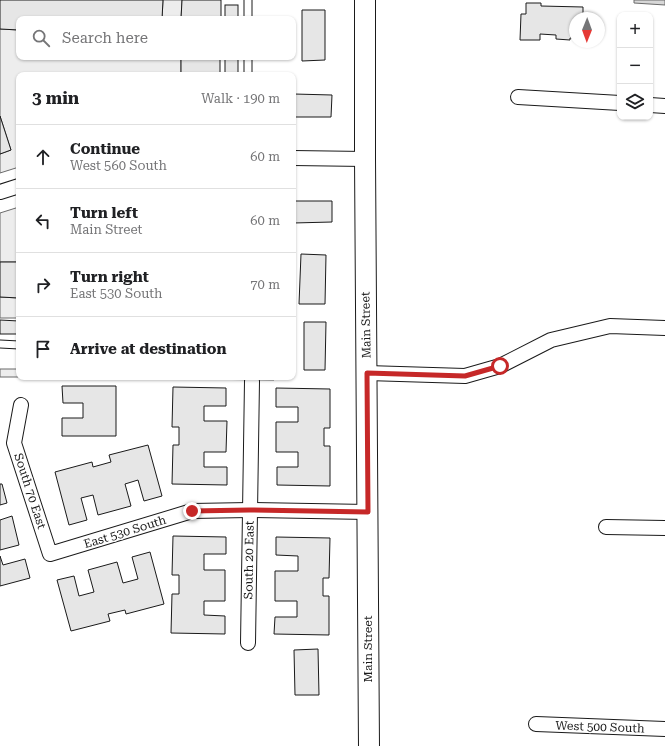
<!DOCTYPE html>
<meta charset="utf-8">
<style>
:root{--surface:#fff;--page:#f2f2f2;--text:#202124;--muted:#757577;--line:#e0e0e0}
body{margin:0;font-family:"Roboto Serif",serif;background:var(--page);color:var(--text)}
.controls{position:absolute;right:12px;top:12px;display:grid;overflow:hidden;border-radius:8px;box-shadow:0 1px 3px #0004}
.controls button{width:36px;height:36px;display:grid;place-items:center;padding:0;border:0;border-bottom:1px solid var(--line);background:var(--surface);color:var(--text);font:20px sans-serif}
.compass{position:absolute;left:569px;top:12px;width:36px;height:36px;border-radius:50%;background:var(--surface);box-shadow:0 1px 3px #0004;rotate:181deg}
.stop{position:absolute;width:12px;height:12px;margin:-9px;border:3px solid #c62828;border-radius:50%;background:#fff}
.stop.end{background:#c62828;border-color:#fff;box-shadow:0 1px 4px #0008}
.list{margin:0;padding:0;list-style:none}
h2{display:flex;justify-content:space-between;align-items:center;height:52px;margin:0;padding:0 16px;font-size:17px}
h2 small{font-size:13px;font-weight:400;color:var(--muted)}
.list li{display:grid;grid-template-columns:26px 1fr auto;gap:12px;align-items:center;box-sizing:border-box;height:64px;padding:0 16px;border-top:1px solid var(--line)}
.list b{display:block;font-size:15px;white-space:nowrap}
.list p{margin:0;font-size:13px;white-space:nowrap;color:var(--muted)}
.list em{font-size:13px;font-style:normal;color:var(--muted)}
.icon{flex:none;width:22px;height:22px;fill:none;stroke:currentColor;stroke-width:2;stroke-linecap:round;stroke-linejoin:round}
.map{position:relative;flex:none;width:665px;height:746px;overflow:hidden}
.search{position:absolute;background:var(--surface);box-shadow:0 1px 3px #0004;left:16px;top:16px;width:280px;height:44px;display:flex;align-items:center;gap:10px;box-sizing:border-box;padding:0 14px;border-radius:8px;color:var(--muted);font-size:15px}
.panel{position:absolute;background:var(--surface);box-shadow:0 1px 3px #0004;left:16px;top:72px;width:280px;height:308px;border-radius:8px}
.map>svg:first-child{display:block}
</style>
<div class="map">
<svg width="665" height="746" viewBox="0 0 665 746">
<rect width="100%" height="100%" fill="#fff"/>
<!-- built -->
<g fill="#ededed" stroke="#6a6a6a">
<polygon points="163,0 182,0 181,19 162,19"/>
<polygon points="0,29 19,30 19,57 181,57 181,75 19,75 19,167 0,173 0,154 11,150 0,116"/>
<polygon points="19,207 19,262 0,262 0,213"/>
<polygon points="0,297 19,298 19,318 0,318"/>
<rect x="0" y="369" width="19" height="8"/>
<polygon points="21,377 274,377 274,380"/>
</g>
<!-- water -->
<polygon fill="#d7d7d7" stroke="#6a6a6a" points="634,0 665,0 665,5 634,3"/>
<!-- building -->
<g fill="#e6e6e6" stroke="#1a1a1a">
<polygon points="0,0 163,0 162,19 19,19 19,30 0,29"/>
<polygon points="182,0 221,0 221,19 181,19"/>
<polygon points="526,3 541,3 541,6 583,7 583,18 575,18 575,38 570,38 570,40 556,39 556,35 540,34 540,40 520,40 521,14 526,14"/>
<rect x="225" y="5" width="13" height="14"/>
<polygon points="302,10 325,10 325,60 302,61"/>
<rect x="181" y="57" width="39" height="18"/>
<rect x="225" y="57" width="13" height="18"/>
<polygon points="294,94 332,95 331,117 294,117"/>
<polygon points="0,116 11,150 0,154"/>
<polygon points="293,201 332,201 332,222 293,223"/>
<polygon points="301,254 326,255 325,304 299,304"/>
<polygon points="0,262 19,262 19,298 0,297"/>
<polygon points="0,320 19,321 19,334 0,334"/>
<polygon points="304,322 326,322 325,370 304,370"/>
<polygon points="62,386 116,386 116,436 62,436 62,418 83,418 83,403 63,403"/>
<polygon points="173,387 226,388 226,406 204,406 204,421 227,421 226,452 204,452 204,467 227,467 227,485 172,484 173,445 179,445 179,427 172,427"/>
<polygon points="276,388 330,389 330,428 324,428 324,446 330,446 330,486 277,485 277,467 298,467 298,452 276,452 276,422 298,422 298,407 276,407"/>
<polygon points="148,445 162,496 144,501 138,480 125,484 131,506 98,515 93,495 81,498 87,520 69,525 55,472 92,462 93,467 111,462 109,455"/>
<polygon points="0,484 2,484 7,503 0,505"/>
<polygon points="12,516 19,545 0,550 0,520"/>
<polygon points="173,536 226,537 226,554 204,554 204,570 225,570 225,601 204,601 204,615 225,616 225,634 171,633 172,594 179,594 179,575 172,575"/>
<polygon points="276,537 330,538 329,578 323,578 323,596 329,596 329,635 274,634 275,617 297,617 297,601 275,601 275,571 298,571 298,556 276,555"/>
<polygon points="150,552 164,604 126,614 125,610 108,614 110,621 71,631 57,580 74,576 79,596 94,592 88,570 117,562 123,583 138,579 132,557"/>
<polygon points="0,556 3,565 25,559 30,578 0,586"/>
<polygon points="318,649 319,695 295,695 294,650"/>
</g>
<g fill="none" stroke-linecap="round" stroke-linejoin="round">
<defs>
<g id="lane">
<polyline points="248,0 248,19"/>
<polyline points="248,75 248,57"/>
<polyline points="0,344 19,345"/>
</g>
<g id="street">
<polyline points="518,97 620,103"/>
<polyline points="650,105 665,106"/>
<polyline points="293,158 365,159"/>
<polyline points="0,192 19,186"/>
<polyline points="367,373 465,376 500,366 551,340 610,326 665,328"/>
<polyline points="21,405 14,443 50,554 192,511 249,510 368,512"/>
<polyline points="606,527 665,528"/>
<polyline points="248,643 252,381"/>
<polyline points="536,724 665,729"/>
</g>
<polyline id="secondary" points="365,0 365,159 369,746"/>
</defs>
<!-- lane casing -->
<use href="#lane" stroke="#1a1a1a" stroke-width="9"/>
<!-- street casing -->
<use href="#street" stroke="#1a1a1a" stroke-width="16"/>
<!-- secondary casing -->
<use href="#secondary" stroke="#1a1a1a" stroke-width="22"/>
<!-- lane -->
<use href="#lane" stroke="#fff" stroke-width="7"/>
<!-- street -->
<use href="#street" stroke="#fff" stroke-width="14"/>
<!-- secondary -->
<use href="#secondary" stroke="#fff" stroke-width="20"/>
</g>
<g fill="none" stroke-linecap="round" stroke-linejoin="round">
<!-- route -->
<polyline stroke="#c62828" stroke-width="5" points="192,511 249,510 368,512 367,373 465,376 500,366"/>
</g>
<g text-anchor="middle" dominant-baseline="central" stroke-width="3" stroke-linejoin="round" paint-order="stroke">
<!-- street labels -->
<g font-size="12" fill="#1a1a1a" stroke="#fff">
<text transform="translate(366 325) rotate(-91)">Main Street</text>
<text transform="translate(30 491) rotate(72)">South 70 East</text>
<text transform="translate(125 532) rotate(-17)">East 530 South</text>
<text transform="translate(249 560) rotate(-89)">South 20 East</text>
<text transform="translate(368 649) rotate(-90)">Main Street</text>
<text transform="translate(600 727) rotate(2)">West 500 South</text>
</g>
</g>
</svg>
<div class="controls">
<button>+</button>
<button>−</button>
<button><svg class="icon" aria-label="layers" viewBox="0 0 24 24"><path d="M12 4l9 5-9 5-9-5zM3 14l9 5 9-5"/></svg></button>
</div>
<svg class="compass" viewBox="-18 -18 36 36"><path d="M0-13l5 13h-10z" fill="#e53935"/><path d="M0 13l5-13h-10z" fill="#757577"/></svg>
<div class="stop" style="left:500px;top:366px"></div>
<div class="stop end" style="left:192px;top:511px"></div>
<div class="search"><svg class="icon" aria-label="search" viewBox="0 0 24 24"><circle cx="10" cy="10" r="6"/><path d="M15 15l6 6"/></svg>Search here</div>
<section class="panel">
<h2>3 min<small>Walk · 190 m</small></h2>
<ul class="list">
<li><svg class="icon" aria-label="ahead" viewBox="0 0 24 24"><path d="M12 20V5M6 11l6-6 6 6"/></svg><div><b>Continue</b><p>West 560 South</p></div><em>60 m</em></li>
<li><svg class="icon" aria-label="left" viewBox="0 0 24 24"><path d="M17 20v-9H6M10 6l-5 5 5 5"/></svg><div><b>Turn left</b><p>Main Street</p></div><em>60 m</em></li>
<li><svg class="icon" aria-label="right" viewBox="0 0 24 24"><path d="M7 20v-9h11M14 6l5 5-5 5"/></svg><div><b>Turn right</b><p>East 530 South</p></div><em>70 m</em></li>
<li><svg class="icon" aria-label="arrive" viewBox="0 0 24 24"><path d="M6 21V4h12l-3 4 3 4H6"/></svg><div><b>Arrive at destination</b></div></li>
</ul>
</section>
</div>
